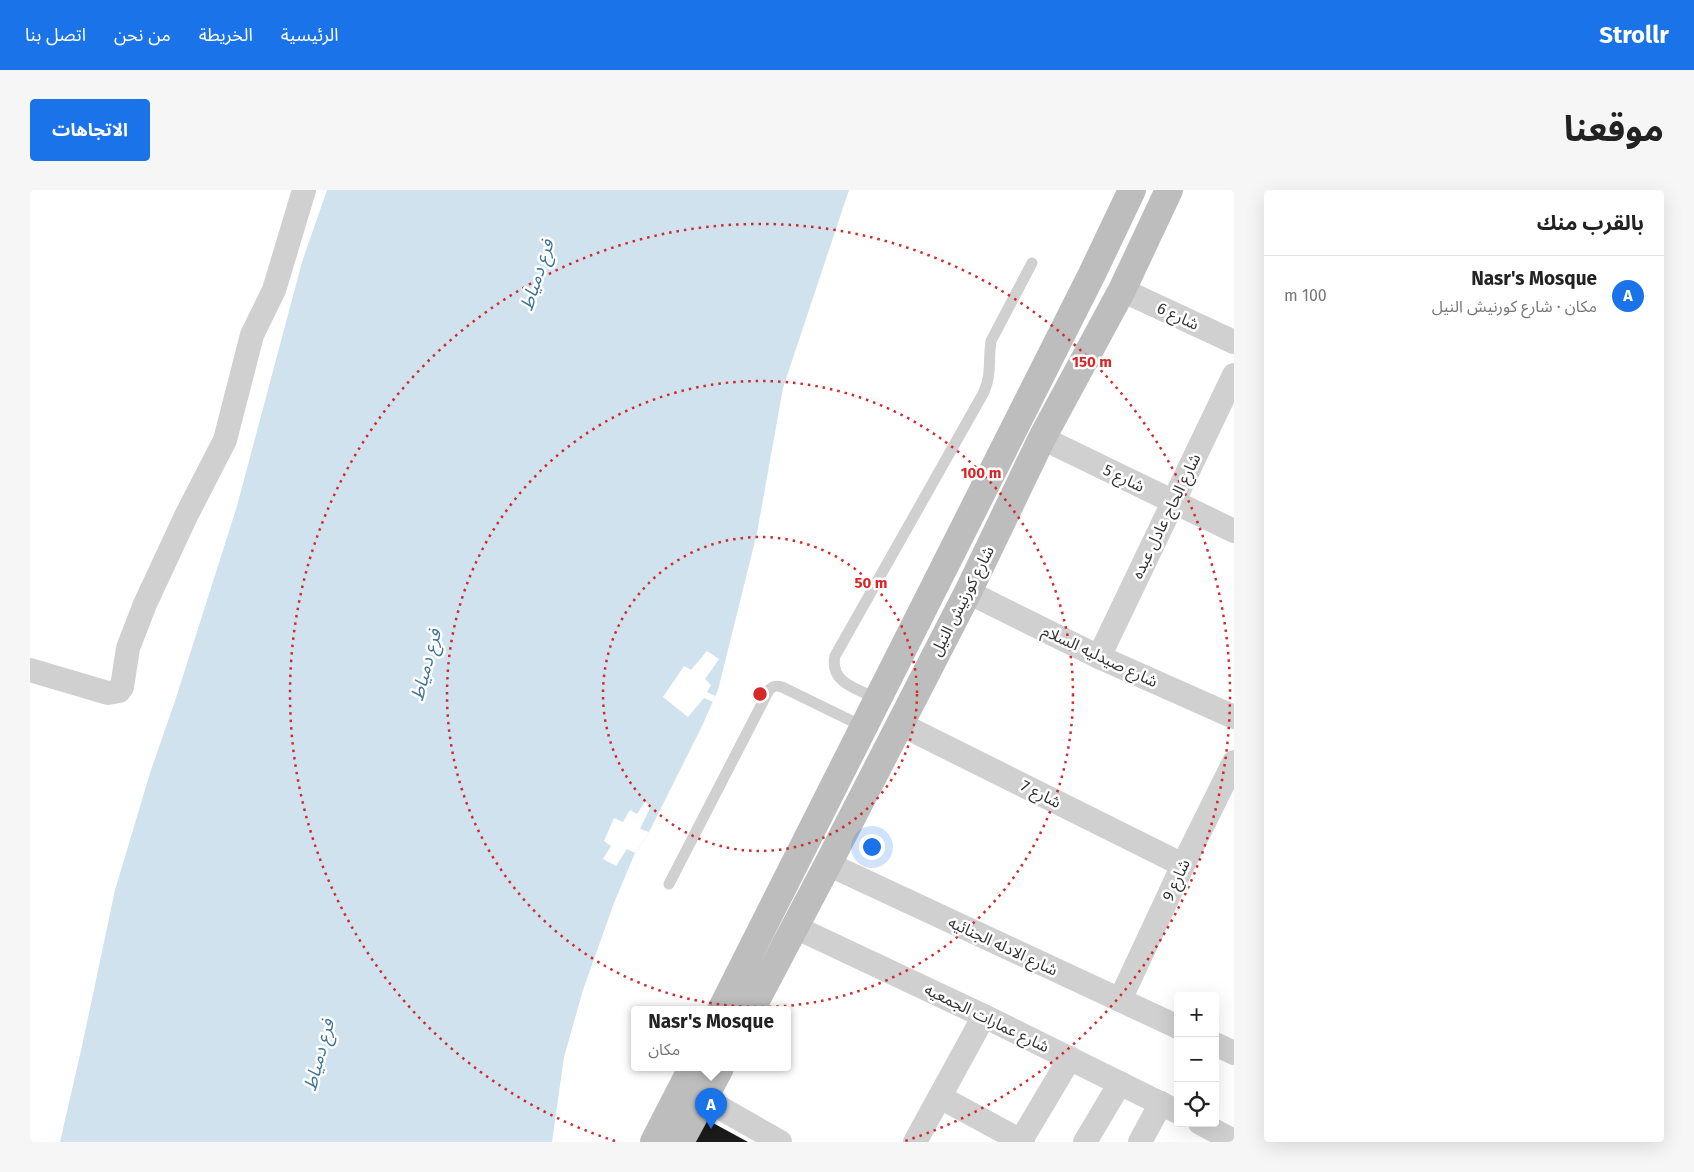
<!DOCTYPE html>
<html lang="ar">
<meta charset="utf-8">
<style>
:root{--surface:#fff;--page:#f6f6f6;--text:#222;--muted:#767676;--line:#e0e0e0;--accent:#1a73e8}
body{margin:0;font-family:"Fira Sans","Noto Sans Arabic",sans-serif;background:var(--page);color:var(--text);direction:rtl}
.controls{position:absolute;right:15px;bottom:15px;display:grid;overflow:hidden;border-radius:5px;box-shadow:0 5px 20px #0002}
.controls button{width:45px;height:45px;display:grid;place-items:center;padding:0;border:0;border-bottom:1px solid var(--line);background:var(--surface);color:var(--text);font:25px sans-serif}
.you{position:absolute;left:841px;top:656px;width:18px;height:18px;margin:-12px;border:4px solid #fff;border-radius:50%;background:#1a73e8;box-shadow:0 0 0 8px #1a73e833}
.badge{display:grid;place-items:center;width:32px;height:32px;border-radius:50%;background:var(--accent);color:#fff;font-size:16px;font-weight:700}
.pin{position:absolute;translate:-50% -41px;filter:drop-shadow(0 1px 2px #0008)}
.pin::after{content:'';position:absolute;top:26px;width:18px;height:15px;background:inherit;clip-path:polygon(0 0,100% 0,50% 100%)}
.popup{position:absolute;left:601px;top:816px;width:160px;height:65px;box-sizing:border-box;display:grid;place-content:center;border-radius:5px;background:var(--surface);filter:drop-shadow(0 1px 4px #0005);font-size:16px;white-space:nowrap;color:var(--muted)}
.popup b{font-size:19px;color:var(--text)}
.popup::after{content:'';position:absolute;left:50%;top:100%;margin-left:-10px;border:10px solid transparent;border-top-color:var(--surface)}
.list{margin:0;padding:0;list-style:none}
h2{display:flex;justify-content:space-between;align-items:center;height:65px;margin:0;padding:0 20px;font-size:21px}
h2 small{font-size:16px;font-weight:400;color:var(--muted)}
.list li{display:grid;grid-template-columns:32px 1fr auto;gap:15px;align-items:center;box-sizing:border-box;height:80px;padding:0 20px;border-top:1px solid var(--line)}
.list b{display:block;font-size:19px;white-space:nowrap}
.list p{margin:0;font-size:16px;white-space:nowrap;color:var(--muted)}
.list em{font-size:16px;font-style:normal;color:var(--muted)}
.icon{flex:none;width:28px;height:28px;fill:none;stroke:currentColor;stroke-width:2;stroke-linecap:round;stroke-linejoin:round}
.map{position:relative;flex:none;width:1204px;height:952px;overflow:hidden;direction:ltr;border-radius:5px}
header{display:flex;align-items:center;gap:30px;box-sizing:border-box;height:70px;padding:0 25px;background:var(--accent);color:#fff}
header strong{font-size:24px}
nav{display:flex;gap:28px;margin-inline-start:auto;font-size:18px}
.intro{display:flex;align-items:center;justify-content:space-between;box-sizing:border-box;height:120px;padding:0 30px}
h1{margin:0;font-size:35px}
.button{padding:12px 22px;border-radius:5px;background:var(--accent);color:#fff;font-size:18px;font-weight:700}
main{display:flex;gap:30px;padding:0 30px}
aside{flex:1;background:var(--surface);border-radius:5px;box-shadow:0 5px 20px #0002}
.map>svg:first-child{display:block}
</style>
<header>
<strong>Strollr</strong>
<nav><a>الرئيسية</a><a>الخريطة</a><a>من نحن</a><a>اتصل بنا</a></nav>
</header>
<div class="intro"><h1>موقعنا</h1><a class="button">الاتجاهات</a></div>
<main>
<aside>
<h2>بالقرب منك<small></small></h2>
<ul class="list">
<li><span class="badge">A</span><div><b>Nasr's Mosque</b><p>مكان · شارع كورنيش النيل</p></div><em>100 m</em></li>
</ul>
</aside>
<div class="map">
<svg width="1204" height="952" viewBox="0 0 1204 952">
<rect width="100%" height="100%" fill="#fff"/>
<!-- water -->
<polygon fill="#cfe2ee" points="297,0 819,0 753,198 727,343 688,500 672,536 619,642 605,663 584,713 553,800 534,867 522,952 30,952 52,856 85,700 120,583 145,511 207,316 272,72"/>
<!-- pier -->
<g fill="#fff">
<polygon points="677,461 689,469 675,489 681,495 677,502 685,506 683,512 674,508 658,527 633,507 654,476 661,480"/>
<polygon points="615,612 621,616 610,639 619,642 605,663 597,659 586,676 573,669 581,656 574,651 584,628 593,632 600,620 607,624"/>
</g>
<!-- building -->
<polygon fill="#1a1a1a" points="672,927 718,952 661,952"/>
<g fill="none" stroke-linecap="round" stroke-linejoin="round">
<!-- lane -->
<g stroke="#d0d0d0" stroke-width="11">
<path d="M 848,509 C 828,499 799,493 805,466 L 954,202 C 962,183 958,170 961,151 L 1002,73"/>
<path d="M 639,694 L 739,500 C 743,496 746,495 752,497 L 834,537"/>
</g>
<!-- street -->
<g stroke="#d0d0d0" stroke-width="24">
<polyline points="1092,100 1204,152"/>
<polyline points="1012,248 1204,341"/>
<polyline points="938,402 1069,467 1204,527"/>
<polyline points="1069,467 1204,185"/>
<polyline points="0,480 78,503 89,501 92,497 98,458 115,414 156,326 195,250 222,145 244,100 274,0"/>
<polyline points="870,534 1153,675"/>
<polyline points="798,674 1148,837"/>
<polyline points="765,737 954,826 1148,922"/>
<polyline points="1090,810 1153,675 1204,572"/>
<polyline points="1185,854 1204,863"/>
<polyline points="910,907 993,952"/>
<polyline points="673,908 750,952"/>
<polyline points="1170,933 1204,951"/>
<polyline points="885,952 954,826"/>
<polyline points="990,952 1040,868"/>
<polyline points="1055,952 1090,893"/>
<polyline points="1110,952 1131,913"/>
</g>
<!-- secondary -->
<g stroke="#bdbdbd" stroke-width="28">
<polyline points="691,820 1062,84 1102,0"/>
<polyline points="721,820 798,674 938,402 1012,248 1092,100 1139,0"/>
<polyline points="624,952 662,878"/>
<polyline points="650,952 690,878"/>
</g>
</g>
<!-- distance rings -->
<g fill="none" stroke="#d62828" stroke-width="2.5" stroke-dasharray="2.5 5">
<circle cx="730" cy="504" r="157"/>
<circle cx="730" cy="504" r="313"/>
<path d="M585 951A470 470 0 1 1 875 951"/>
</g>
<g text-anchor="middle" dominant-baseline="central" stroke-width="5" stroke-linejoin="round" paint-order="stroke">
<!-- street labels -->
<g font-size="16" fill="#333" stroke="#fff">
<text transform="translate(1148 126) rotate(25)">شارع 6</text>
<text transform="translate(1094 288) rotate(26)">شارع 5</text>
<text transform="translate(1136 326) rotate(-64)">شارع الحاج عادل عبده</text>
<text transform="translate(932 411) rotate(-63)">شارع كورنيش النيل</text>
<text transform="translate(1070 466) rotate(25)">شارع صيدليه السلام</text>
<text transform="translate(1011 604) rotate(27)">شارع 7</text>
<text transform="translate(1146 690) rotate(-65)">شارع 9</text>
<text transform="translate(973 756) rotate(25)">شارع الادله الجنائيه</text>
<text transform="translate(957 828) rotate(26)">شارع عمارات الجمعيه</text>
</g>
<!-- water labels -->
<g font-size="18" font-style="italic" fill="#3f7597" stroke="#fff">
<text transform="translate(507 85) rotate(-72)">فرع دمياط</text>
<text transform="translate(396 475) rotate(-75)">فرع دمياط</text>
<text transform="translate(289 865) rotate(-75)">فرع دمياط</text>
</g>
</g>
<circle cx="730" cy="504" r="8" fill="#d62828" stroke="#fff" stroke-width="2.5"/>
<g font-size="15" text-anchor="middle" font-weight="bold" fill="#d62828" stroke="#fff" stroke-width="5" stroke-linejoin="round" paint-order="stroke">
<text x="1062" y="177">150 m</text>
<text x="951" y="288">100 m</text>
<text x="841" y="398">50 m</text>
</g>
</svg>
<div class="controls">
<button>+</button>
<button>−</button>
<button><svg class="icon" aria-label="locate" viewBox="0 0 24 24"><circle cx="12" cy="12" r="6"/><path d="M12 2v4M12 18v4M2 12h4M18 12h4"/></svg></button>
</div>
<div class="you"></div>
<div class="pin badge" style="left:681px;top:939px">A</div>
<div class="popup"><b>Nasr's Mosque</b>مكان</div>
</div>
</main>
